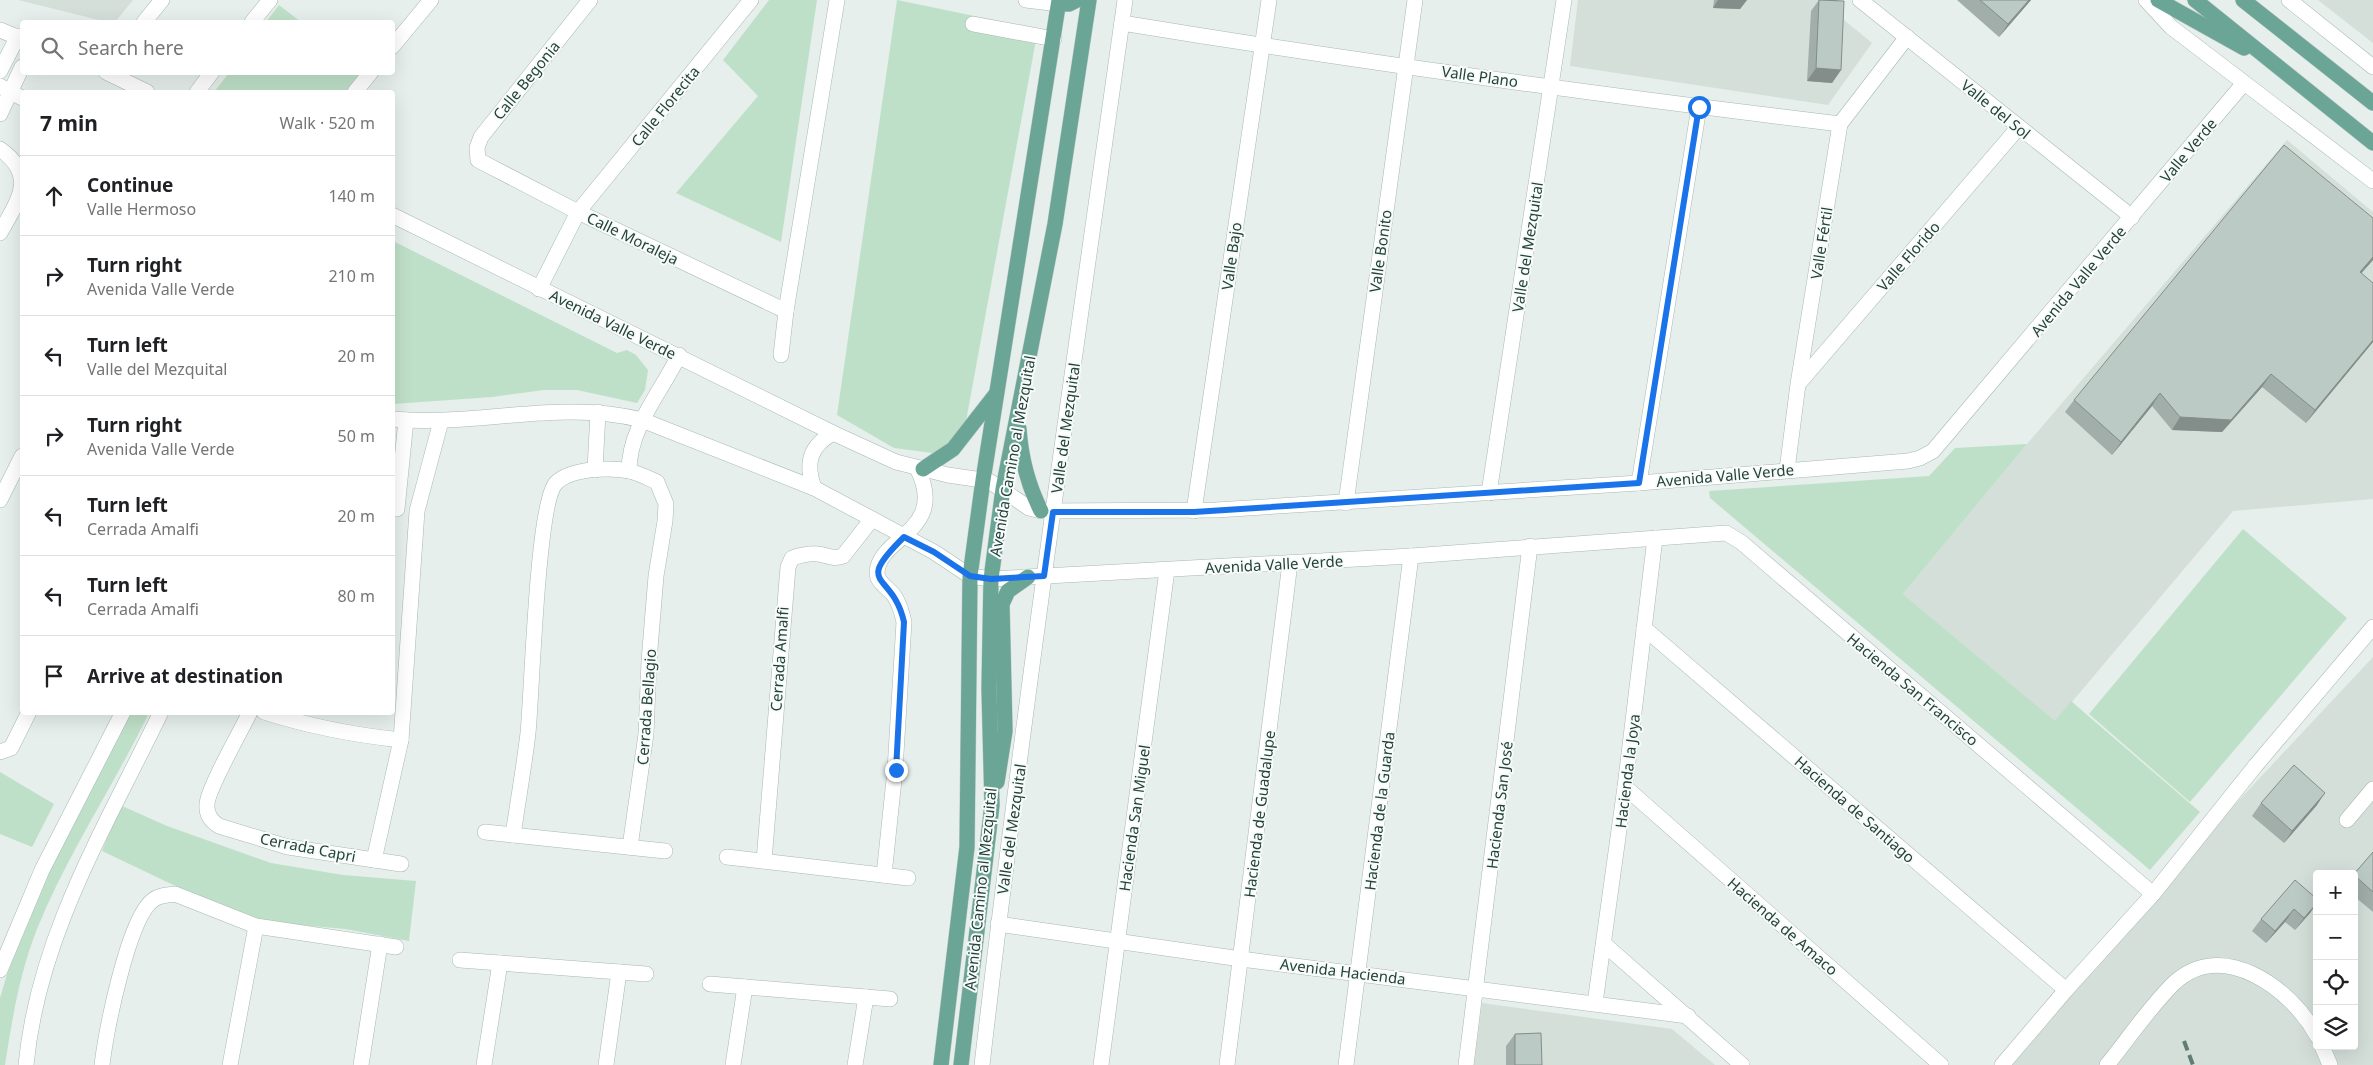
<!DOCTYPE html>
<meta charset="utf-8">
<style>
:root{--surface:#fff;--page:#f2f2f2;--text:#202124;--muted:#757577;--line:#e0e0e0}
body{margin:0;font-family:"Noto Sans",sans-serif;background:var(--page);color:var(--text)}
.controls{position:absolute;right:15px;bottom:15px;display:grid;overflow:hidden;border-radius:5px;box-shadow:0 5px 20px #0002}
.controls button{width:45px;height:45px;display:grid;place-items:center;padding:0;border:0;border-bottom:1px solid var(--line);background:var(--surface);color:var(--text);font:25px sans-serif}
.stop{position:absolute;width:15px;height:15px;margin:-11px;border:4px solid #1a73e8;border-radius:50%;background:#fff}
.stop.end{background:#1a73e8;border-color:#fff;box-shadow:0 1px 5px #0008}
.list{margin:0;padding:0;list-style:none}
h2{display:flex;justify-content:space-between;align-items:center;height:65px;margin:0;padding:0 20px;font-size:21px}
h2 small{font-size:16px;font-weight:400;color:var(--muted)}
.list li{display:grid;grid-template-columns:32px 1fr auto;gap:15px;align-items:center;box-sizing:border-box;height:80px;padding:0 20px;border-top:1px solid var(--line)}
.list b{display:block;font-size:19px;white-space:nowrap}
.list p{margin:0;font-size:16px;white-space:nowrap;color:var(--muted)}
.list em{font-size:16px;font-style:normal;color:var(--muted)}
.icon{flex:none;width:28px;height:28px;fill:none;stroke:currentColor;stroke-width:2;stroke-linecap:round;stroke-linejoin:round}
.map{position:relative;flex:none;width:2373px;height:1065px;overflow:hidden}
.search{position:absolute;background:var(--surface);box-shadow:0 5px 20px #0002;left:20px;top:20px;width:375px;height:55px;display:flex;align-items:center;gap:12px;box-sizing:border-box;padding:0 18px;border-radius:5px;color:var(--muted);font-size:19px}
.panel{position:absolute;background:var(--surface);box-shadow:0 5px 20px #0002;left:20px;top:90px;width:375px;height:625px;border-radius:5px}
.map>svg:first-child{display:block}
</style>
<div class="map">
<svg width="2373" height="1065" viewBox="0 0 2373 1065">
<rect width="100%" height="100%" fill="#e6efeb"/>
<!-- built -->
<g fill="#d4dfda" fill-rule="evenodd">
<polygon points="18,0 133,0 115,22 107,22"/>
<polygon points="1578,0 1820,0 1872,43 1828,105 1570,66"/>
<polygon points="2318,0 2373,0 2373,43"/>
<polygon points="2287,140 2373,212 2373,499 2233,511 2055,722 1903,594 2027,444"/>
<path d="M 2373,657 L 2373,1065 L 2012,1065 L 2227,813 ZM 2317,874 L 2354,874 L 2354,1046 L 2317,1046 Z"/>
<polygon points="1482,1003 1672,1029 1715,1065 1474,1065"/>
</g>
<!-- green -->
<g fill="#bfe0c8">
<polygon points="769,0 817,0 781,242 676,193 758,96 723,60"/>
<polygon points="897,0 1038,29 966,421 940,454 894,448 837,415"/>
<polygon points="279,5 301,22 266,22"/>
<polygon points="229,73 366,73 348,92 214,92"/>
<polygon points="393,241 617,353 627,350 636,355 648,370 645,390 637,403 577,390 544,390 492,397 393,404"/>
<polygon points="2027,444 1903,594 2055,721 2071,701 2200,812 2150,870 1710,498 1709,491 1929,476 1955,448"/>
<polygon points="2243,529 2347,618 2190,802 2089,714"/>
<path d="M 130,713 L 149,713 C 114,785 68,853 37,929 C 20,972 12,1019 5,1065 L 0,1065 L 0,998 L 17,941 L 49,868 Z"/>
<polygon points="0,772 54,804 32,847 0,834"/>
<polygon points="120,805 167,826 271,863 343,875 416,881 409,941 345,929 267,922 186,891 102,851"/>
</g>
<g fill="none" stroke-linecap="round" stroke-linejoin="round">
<defs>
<g id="minor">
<polyline points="590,0 481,137 477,148 478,160 578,212 786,311"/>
<polyline points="1026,0 1059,4"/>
<polyline points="1860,0 2132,217"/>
<polyline points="2146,0 2171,27 2373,181"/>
<polyline points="2289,0 2373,67"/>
<polyline points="144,22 162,0"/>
<polyline points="252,22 270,0"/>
<path d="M 1122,23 C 1360,62 1600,95 1840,124"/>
<polyline points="973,24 1054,39"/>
<polyline points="0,30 22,39"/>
<polyline points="392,47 431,0"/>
<polyline points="0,71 18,36"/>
<polyline points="106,72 147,92"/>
<polyline points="0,86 22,98"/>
<polyline points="197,92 212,72"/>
<polyline points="355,92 371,72"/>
<polyline points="0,114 22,67"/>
<path d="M 0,149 C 38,176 18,200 0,233"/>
<polyline points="392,215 833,433 896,462 948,475 989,481 1029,508 1041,511 1216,510 1639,483 1908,461 1920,458 1933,451 2244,83"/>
<polyline points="539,289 578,212 751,0"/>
<polyline points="781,355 786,311 837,0"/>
<polyline points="1799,383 2018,128"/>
<path d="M 392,419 C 476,427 560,399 642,420 L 814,488 L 934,552 L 970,576 L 991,579 L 1411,556 L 1726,533 L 1741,542 L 2153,894"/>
<polyline points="595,470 598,412"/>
<polyline points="1787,470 1798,384 1840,124 1907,37"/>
<path d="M 629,471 C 629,427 661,393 679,355"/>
<polyline points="1639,483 1699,107"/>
<path d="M 814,488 C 805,463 810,446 833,433"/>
<polyline points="1489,493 1564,0"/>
<polyline points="0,500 22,456"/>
<polyline points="1346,503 1415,0"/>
<polyline points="397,509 406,420"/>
<polyline points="1194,511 1269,0"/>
<polyline points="1644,628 2066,990"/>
<path d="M 250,712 C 241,731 208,788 207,804 C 206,814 211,821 219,826 L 288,847 L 401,864"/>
<path d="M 264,712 C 308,726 354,735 401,740"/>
<polyline points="0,752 11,748 29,712"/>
<polyline points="1625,787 1941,1065"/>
<polyline points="2347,820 2373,789"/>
<polyline points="485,832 665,851"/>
<path d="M 513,835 C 518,801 524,767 528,733 C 532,694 537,502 556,483 C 571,468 610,467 629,471 C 638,473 648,478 657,482 L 666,504 L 665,521 L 656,576 L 649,661 L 646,734 L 630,847"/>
<polyline points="727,857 908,878"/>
<polyline points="374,860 401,740 417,511 441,421"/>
<path d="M 764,861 L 788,567 L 792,558 C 801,555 808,553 818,554 C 827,555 833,560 843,556 L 872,519"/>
<path d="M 884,875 L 895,770 L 904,622 C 902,613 900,605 895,597 C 890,589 877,583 877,573 C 878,536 949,532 917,468"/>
<polyline points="998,924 1241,959 1688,1016"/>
<polyline points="1604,944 1742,1065"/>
<polyline points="460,960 646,974"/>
<polyline points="0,970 42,870 123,712"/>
<polyline points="710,984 890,999"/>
<polyline points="1595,1003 1625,787 1655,538"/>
<polyline points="2322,1046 2330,1065"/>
<path d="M 26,1065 C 38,937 106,826 161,712"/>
<path d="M 102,1065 C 106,1032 128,918 153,900 C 159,895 167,895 175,894 L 256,926 L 396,947"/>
<polyline points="230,1065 256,926"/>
<polyline points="361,1065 380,944"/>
<polyline points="484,1065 500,963"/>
<polyline points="606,1065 619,972"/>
<polyline points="733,1065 745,987"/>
<polyline points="855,1065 866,997"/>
<path d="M 982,1065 C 1023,709 1075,355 1125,0"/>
<polyline points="1101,1065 1167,570"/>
<polyline points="1227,1065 1290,563"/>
<polyline points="1346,1065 1411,556"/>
<polyline points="1466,1065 1530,546"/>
<polyline points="2002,1065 2066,990 2153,894 2256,765 2373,627"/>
<path d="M 2107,1065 C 2128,1039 2149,1008 2173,984 C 2222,937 2292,989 2317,1036"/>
</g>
<g id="major">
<polyline points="2158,0 2244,48"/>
<polyline points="2195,0 2373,143"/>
<polyline points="2243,0 2373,103"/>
<polyline points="1059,4 1069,4 1077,0"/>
<path d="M 1019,429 C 1021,458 1028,485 1041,511"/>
<polyline points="923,469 953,449 996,394"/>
<polyline points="997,782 1005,731 1002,604 1008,591 1028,577"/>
<polyline points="941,1065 967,847 970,576 983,480 1059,0"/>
<polyline points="961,1065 992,805 989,689 991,579 1003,489 1055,224 1089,0"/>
</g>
</defs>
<!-- minor casing -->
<use href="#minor" stroke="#a8b8b2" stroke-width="16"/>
<!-- major casing -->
<use href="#major" stroke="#c2cac8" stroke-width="16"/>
<!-- minor -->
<use href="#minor" stroke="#fff" stroke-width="15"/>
<!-- major -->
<use href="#major" stroke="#6aa596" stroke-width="15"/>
<!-- rail -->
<polyline stroke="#5f7d75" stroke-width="4" stroke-dasharray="10 5" stroke-linecap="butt" points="2184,1041 2193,1065"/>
</g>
<!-- wall -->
<g fill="#a1aea9">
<polygon points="1714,0 1747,0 1740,9 1713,8"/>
<polygon points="1819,0 1837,0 1841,70 1832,83 1807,81 1811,11"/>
<polygon points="1957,0 2031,0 1999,37"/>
<polygon points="2373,218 2373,260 2361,273 2373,342 2306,423 2262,387 2222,432 2172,430 2152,406 2112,455 2065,412 2074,400"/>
<polygon points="2261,803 2317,805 2284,843 2252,816"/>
<polygon points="2373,852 2373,912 2354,896 2354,874"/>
<polygon points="2317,903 2310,913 2295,930 2285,922 2266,943 2252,931 2261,919"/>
<polygon points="1515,1034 1542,1065 1506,1065 1506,1046"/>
</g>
<!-- shaded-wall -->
<g fill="#838d89">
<polygon points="1718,0 1747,0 1740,9 1713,8"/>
<polygon points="2029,0 2031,0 1999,37 2008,24"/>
<polygon points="1816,68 1841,70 1832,83 1807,81"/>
<polygon points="2373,257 2373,260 2351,285 2360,272"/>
<polygon points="2373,340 2373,342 2306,423 2315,410"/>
<polygon points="2271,374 2262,387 2222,432 2172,430 2180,417"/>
<polygon points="2160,393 2152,406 2112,455 2121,442"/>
<polygon points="2325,793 2317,805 2284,843 2292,831"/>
<polygon points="2317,903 2310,913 2295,930 2304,918"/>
<polygon points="2294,909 2285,922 2266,943 2275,931"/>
</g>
<!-- building -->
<g fill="#bbcac4" stroke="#838d89">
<polygon points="1819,0 1844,1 1841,70 1816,68"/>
<polygon points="1980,0 2029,0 2008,24"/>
<polygon points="2284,145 2373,218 2373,257 2360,272 2373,283 2373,340 2315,410 2271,374 2231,420 2180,417 2160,393 2121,442 2074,400"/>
<polygon points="2294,765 2325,793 2292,831 2261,803"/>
<polygon points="2373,852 2373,892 2354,875 2354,874"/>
<polygon points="2295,880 2317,899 2317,903 2304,918 2294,909 2275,931 2261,919"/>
<polygon points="1541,1033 1542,1065 1515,1065 1515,1034"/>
</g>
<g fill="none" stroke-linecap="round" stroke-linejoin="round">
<!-- route -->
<path stroke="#1a73e8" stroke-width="6" d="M 896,770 L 904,622 C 893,571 852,588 904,537 L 934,552 L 970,576 L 991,579 L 1044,576 L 1053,512 L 1194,512 L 1639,483 L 1699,107"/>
</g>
<g text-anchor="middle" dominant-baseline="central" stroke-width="4" stroke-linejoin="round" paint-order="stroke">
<!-- street labels -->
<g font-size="15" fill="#24423a" stroke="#f7fbf9">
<text transform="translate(1480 76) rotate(8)">Valle Plano</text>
<text transform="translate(526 80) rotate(-51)">Calle Begonia</text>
<text transform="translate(665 106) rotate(-51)">Calle Florecita</text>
<text transform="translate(1996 109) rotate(39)">Valle del Sol</text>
<text transform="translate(2188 150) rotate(-50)">Valle Verde</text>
<text transform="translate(633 238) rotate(26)">Calle Moraleja</text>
<text transform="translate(1821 243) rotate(-81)">Valle Fértil</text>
<text transform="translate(1527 247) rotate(-81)">Valle del Mezquital</text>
<text transform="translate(1380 251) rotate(-82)">Valle Bonito</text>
<text transform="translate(1231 256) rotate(-82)">Valle Bajo</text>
<text transform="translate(1908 256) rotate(-49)">Valle Florido</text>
<text transform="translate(2078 281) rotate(-50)">Avenida Valle Verde</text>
<text transform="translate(613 324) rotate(26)">Avenida Valle Verde</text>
<text transform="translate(1065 428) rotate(-82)">Valle del Mezquital</text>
<text transform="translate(1012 456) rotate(-80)">Avenida Camino al Mezquital</text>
<text transform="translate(1725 475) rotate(-5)">Avenida Valle Verde</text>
<text transform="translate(1274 564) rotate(-3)">Avenida Valle Verde</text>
<text transform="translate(779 659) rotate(-86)">Cerrada Amalfi</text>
<text transform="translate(1913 689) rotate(40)">Hacienda San Francisco</text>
<text transform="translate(646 707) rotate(-86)">Cerrada Bellagio</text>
<text transform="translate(1627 771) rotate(-83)">Hacienda la Joya</text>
<text transform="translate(1499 805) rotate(-83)">Hacienda San José</text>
<text transform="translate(1855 809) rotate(41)">Hacienda de Santiago</text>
<text transform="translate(1379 811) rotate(-83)">Hacienda de la Guarda</text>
<text transform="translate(1259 814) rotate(-83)">Hacienda de Guadalupe</text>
<text transform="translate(1134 818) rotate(-82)">Hacienda San Miguel</text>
<text transform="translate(1011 829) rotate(-82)">Valle del Mezquital</text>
<text transform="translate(308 847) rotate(11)">Cerrada Capri</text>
<text transform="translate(980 889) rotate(-84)">Avenida Camino al Mezquital</text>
<text transform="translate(1783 926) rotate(41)">Hacienda de Amaco</text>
<text transform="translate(1343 971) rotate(7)">Avenida Hacienda</text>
</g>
</g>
</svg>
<div class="controls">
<button>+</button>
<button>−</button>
<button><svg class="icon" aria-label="locate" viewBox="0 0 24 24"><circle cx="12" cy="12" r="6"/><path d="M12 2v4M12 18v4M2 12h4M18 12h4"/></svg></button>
<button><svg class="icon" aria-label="layers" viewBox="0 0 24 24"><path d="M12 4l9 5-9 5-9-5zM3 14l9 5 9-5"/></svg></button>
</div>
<div class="stop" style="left:1699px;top:107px"></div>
<div class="stop end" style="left:896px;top:770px"></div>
<div class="search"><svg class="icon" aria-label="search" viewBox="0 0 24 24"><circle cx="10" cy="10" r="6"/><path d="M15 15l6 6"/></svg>Search here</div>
<section class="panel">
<h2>7 min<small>Walk · 520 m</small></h2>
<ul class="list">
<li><svg class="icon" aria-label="ahead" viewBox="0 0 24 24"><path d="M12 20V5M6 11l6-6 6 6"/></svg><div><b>Continue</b><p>Valle Hermoso</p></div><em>140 m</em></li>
<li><svg class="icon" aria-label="right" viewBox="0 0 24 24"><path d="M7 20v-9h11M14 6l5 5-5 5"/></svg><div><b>Turn right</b><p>Avenida Valle Verde</p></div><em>210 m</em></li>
<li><svg class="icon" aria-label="left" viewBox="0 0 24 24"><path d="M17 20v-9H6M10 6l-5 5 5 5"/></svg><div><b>Turn left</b><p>Valle del Mezquital</p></div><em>20 m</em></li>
<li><svg class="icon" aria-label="right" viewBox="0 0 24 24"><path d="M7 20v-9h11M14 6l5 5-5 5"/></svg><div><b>Turn right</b><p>Avenida Valle Verde</p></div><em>50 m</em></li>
<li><svg class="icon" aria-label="left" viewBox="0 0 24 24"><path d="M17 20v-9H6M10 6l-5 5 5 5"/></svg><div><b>Turn left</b><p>Cerrada Amalfi</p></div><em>20 m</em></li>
<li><svg class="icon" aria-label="left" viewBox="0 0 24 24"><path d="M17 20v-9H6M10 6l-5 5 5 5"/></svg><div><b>Turn left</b><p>Cerrada Amalfi</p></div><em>80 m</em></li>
<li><svg class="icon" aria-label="arrive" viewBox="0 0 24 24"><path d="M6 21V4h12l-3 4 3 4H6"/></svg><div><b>Arrive at destination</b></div></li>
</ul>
</section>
</div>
